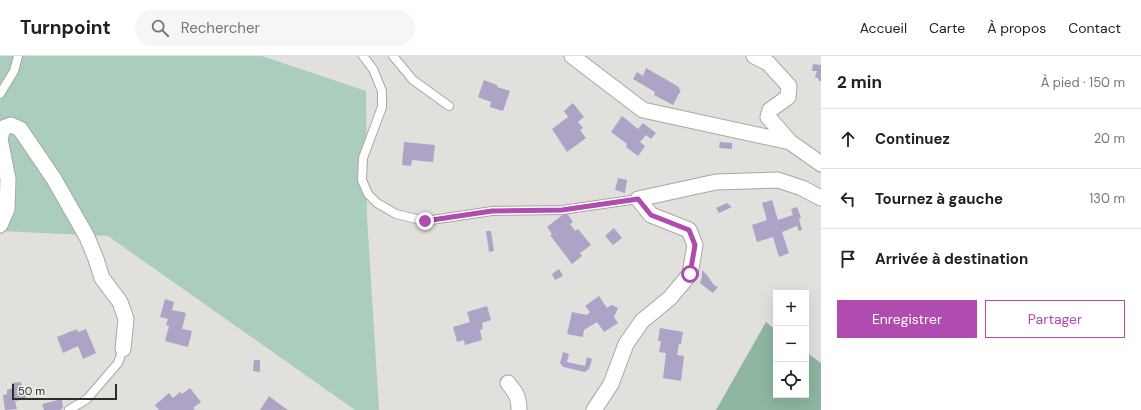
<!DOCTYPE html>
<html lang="fr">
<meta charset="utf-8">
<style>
:root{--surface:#fff;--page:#f6f6f6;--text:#202124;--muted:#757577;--line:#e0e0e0;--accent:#b04bb0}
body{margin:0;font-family:"DM Sans",sans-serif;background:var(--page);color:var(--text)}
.controls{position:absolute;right:12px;bottom:12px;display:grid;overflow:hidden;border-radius:0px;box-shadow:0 4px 16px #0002}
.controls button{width:36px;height:36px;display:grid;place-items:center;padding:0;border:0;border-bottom:1px solid var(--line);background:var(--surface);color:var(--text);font:20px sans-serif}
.scale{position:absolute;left:12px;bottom:10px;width:105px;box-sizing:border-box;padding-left:4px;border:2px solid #2c2c2a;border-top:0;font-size:11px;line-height:14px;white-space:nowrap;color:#2c2c2a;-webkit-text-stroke:3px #efedea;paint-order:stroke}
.stop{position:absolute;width:12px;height:12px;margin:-9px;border:3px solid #b04bb0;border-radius:50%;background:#fff}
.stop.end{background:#b04bb0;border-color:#fff;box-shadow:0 1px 4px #0008}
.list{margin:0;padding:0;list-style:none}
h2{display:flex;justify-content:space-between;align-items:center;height:52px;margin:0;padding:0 16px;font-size:17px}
h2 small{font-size:13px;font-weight:400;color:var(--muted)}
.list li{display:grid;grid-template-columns:26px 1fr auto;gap:12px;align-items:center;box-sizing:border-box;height:60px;padding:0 16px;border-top:1px solid var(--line)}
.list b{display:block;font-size:15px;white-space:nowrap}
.list em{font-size:13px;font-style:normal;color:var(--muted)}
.actions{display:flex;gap:8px;padding:12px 16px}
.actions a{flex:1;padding:9px 0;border:1px solid var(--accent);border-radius:0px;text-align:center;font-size:14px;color:var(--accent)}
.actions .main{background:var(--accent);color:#fff}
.icon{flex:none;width:22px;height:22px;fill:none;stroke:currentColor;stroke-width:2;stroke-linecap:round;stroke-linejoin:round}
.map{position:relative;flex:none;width:821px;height:354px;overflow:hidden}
header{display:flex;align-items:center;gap:24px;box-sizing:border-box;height:56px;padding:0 20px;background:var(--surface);border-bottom:1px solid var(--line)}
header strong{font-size:19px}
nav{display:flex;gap:22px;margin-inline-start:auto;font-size:14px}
.search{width:280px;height:36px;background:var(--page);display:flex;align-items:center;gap:10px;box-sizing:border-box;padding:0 14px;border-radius:22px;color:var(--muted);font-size:15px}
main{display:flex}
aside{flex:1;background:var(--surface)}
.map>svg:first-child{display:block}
</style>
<header>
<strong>Turnpoint</strong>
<div class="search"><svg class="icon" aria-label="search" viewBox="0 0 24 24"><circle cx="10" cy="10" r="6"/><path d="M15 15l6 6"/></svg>Rechercher</div>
<nav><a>Accueil</a><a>Carte</a><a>À propos</a><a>Contact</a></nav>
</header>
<main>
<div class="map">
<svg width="821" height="354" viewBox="0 0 821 354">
<rect width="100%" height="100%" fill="#e2e0dc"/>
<!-- green -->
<polygon fill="#aacebb" points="0,0 262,0 366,35 367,161 379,354 355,354 108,180 0,175"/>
<!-- forest -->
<polygon fill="#8eb6a1" points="766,266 776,274 776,339 806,339 806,296 821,307 821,354 716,354"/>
<!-- building -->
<g fill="#aca3c7">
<polygon points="813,8 821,9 821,25 819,25 818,22 816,22 815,21 817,15 812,15"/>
<polygon points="646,12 679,31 679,33 681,34 673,49 654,39 655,36 633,23 637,16 643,20"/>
<polygon points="484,24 497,29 497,31 510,35 503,55 490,51 491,46 478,41"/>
<polygon points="573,47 584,61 578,66 583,72 580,74 586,82 567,96 552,73 568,61 564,55"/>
<polygon points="622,60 638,73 643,67 656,77 651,83 646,79 640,86 645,90 638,100 626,91 627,88 611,76"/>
<polygon points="404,86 435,89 433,106 412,104 411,110 402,109"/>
<polygon points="720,86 732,87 732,93 719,92"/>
<polygon points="618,122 627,124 625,137 615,134"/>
<polygon points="772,144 778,164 793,159 791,153 797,151 801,162 799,163 802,174 799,175 797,170 782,176 789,197 779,201 773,181 757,186 752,169 767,164 762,147"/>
<polygon points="727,147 732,151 719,157 716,152"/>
<polygon points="566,156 573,166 570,168 575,175 578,173 591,189 580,197 582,200 572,208 550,179 552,178 547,171"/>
<polygon points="614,172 622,182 613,189 605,180"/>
<polygon points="486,175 491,175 494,195 489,196"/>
<polygon points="559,213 563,220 555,224 552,218"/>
<polygon points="702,214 707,219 714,229 718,231 713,237 700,227 702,221"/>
<polygon points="599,240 607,252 612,249 618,252 614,261 618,267 604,276 597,266 584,274 583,281 567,278 572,256 587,259 590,256 585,250"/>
<polygon points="165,243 174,246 172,254 186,257 182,273 192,275 188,291 165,285 169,270 166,269 168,263 160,261"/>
<polygon points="487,250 491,264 482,267 483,273 480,274 482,284 465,289 464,284 457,286 453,271 470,266 467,256"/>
<polygon points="660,272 683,276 681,288 679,288 677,299 684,300 681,325 663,322 666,297 659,296 661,285 658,285"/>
<polygon points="77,273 78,276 86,273 96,297 83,303 78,290 63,297 57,281"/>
<polygon points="563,296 569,298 567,306 585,310 587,301 592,303 589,313 585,316 563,311 560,307"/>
<polygon points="254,304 260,304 260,316 253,315"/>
<polygon points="21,326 22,331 24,331 26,343 15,345 17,353 5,354 3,339 7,338 7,334 13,332 12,327"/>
<polygon points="190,332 201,346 193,352 195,354 159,354 155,349 169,337 173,342 180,336 182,338"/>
<polygon points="269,340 285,352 288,354 260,354"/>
<polygon points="62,343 63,352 60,354 44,354 42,348"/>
</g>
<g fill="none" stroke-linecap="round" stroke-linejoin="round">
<defs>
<g id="service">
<polyline points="363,0 373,13 382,35 382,51 363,102 362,124 368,138 377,147 396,158 425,165 492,155 562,154 638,143"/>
<polyline points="393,0 413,24 449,50"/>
<polyline points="0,38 14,15 18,0"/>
<polyline points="69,354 87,343 118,307 123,293"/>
</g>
<g id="minor">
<polyline points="572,0 643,54 790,86"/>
<polyline points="754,0 768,7 789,30 788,41 770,54 768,61 790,86 821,108"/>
<polyline points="0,169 7,153 8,123 0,83 3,72 11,69 20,73 54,123 87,181 96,203 102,222 120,246 126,263 123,293"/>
<path d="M 508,327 C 516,337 519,341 519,354"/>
<polyline points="594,354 611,328 626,288 642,265 670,242 690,218 695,189 689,174 651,159 638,143 716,126 778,124 802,132 821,142"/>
</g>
</defs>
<!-- service casing -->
<use href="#service" stroke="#a9a7a4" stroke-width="10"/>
<!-- minor casing -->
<use href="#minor" stroke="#a9a7a4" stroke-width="17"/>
<!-- service -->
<use href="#service" stroke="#fff" stroke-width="8"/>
<!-- minor -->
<use href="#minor" stroke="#fff" stroke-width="15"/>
</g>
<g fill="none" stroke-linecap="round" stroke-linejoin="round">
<!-- route -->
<polyline stroke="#b04bb0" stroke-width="5" points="425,165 492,155 562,154 638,143 651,159 689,174 695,189 690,218"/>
</g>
</svg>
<div class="controls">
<button>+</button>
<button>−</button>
<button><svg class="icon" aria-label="locate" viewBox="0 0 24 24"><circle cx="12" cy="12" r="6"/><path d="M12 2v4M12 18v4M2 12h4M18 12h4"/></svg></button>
</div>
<div class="scale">50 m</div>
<div class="stop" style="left:690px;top:218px"></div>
<div class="stop end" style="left:425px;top:165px"></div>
</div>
<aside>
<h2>2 min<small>À pied · 150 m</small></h2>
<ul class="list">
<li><svg class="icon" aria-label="ahead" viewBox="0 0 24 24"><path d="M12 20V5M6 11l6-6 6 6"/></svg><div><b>Continuez</b></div><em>20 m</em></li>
<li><svg class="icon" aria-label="left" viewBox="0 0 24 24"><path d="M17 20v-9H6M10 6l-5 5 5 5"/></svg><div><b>Tournez à gauche</b></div><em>130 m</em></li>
<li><svg class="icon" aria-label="arrive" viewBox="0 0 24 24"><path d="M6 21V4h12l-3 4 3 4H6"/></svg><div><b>Arrivée à destination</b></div></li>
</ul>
<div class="actions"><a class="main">Enregistrer</a><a>Partager</a></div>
</aside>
</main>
